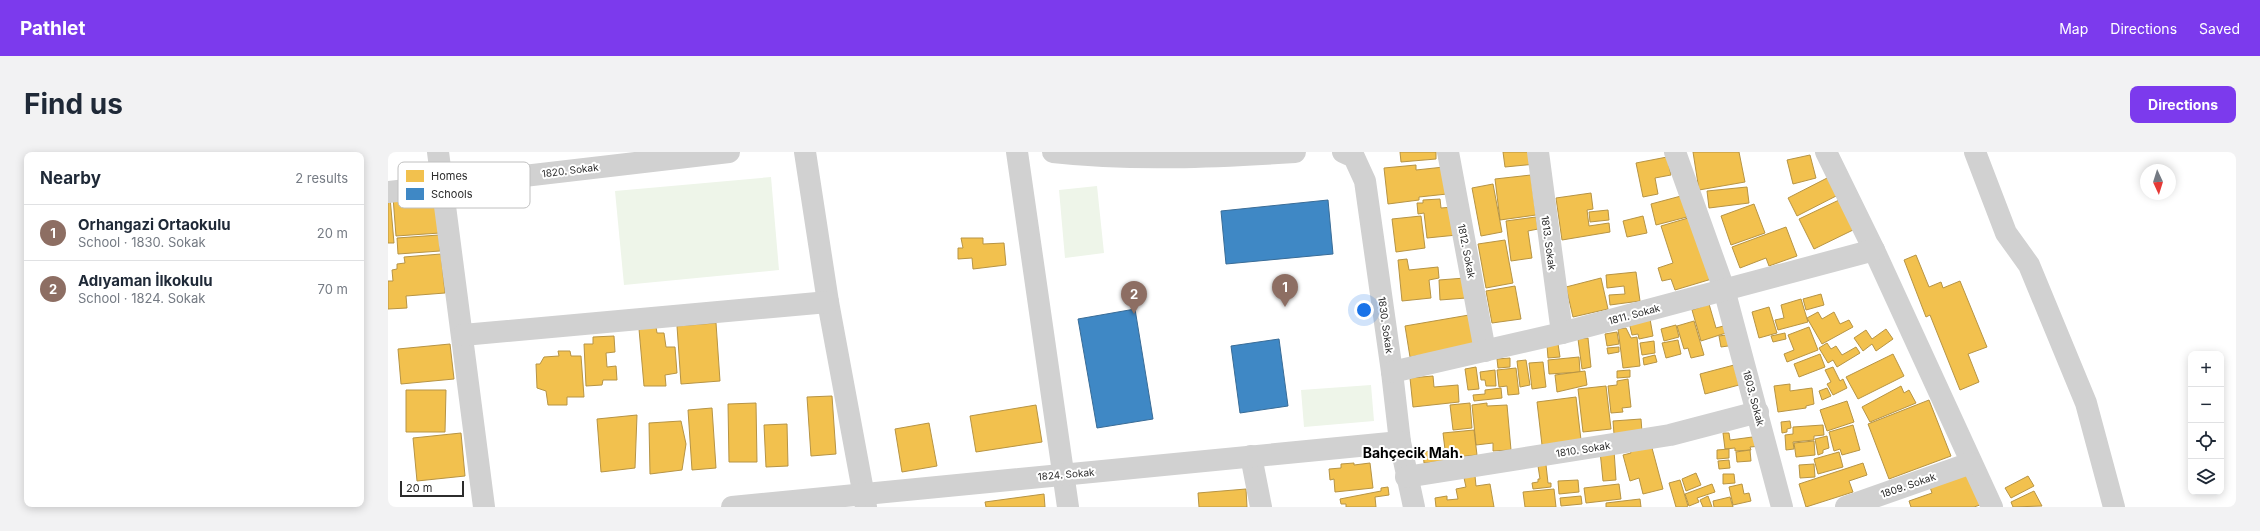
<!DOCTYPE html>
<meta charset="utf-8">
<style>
:root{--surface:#fff;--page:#f2f2f3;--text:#1f2937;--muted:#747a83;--line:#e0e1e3;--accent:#7c3aed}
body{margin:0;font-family:Inter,sans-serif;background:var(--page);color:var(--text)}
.controls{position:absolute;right:12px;bottom:12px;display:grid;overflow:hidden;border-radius:8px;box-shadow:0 2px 10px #0003}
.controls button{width:36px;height:36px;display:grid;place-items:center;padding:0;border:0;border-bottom:1px solid var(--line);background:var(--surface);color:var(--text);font:20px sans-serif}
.compass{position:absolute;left:1752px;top:12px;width:36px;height:36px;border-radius:50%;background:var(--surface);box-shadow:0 2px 10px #0003;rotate:176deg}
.scale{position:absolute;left:12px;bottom:10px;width:64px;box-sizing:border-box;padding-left:4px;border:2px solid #2c2c2c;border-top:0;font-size:11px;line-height:14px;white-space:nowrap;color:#2c2c2c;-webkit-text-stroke:3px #fff;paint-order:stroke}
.you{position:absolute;left:976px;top:158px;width:14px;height:14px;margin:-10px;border:3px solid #fff;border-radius:50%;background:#1a73e8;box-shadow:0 0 0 6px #1a73e833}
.badge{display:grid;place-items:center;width:26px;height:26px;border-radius:50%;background:var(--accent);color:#fff;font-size:13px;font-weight:700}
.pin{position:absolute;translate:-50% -33px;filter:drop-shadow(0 1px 2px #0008)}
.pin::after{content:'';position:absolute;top:21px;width:14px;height:12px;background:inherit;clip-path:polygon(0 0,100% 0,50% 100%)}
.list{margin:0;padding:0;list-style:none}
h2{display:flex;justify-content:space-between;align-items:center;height:52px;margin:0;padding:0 16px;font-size:17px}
h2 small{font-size:13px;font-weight:400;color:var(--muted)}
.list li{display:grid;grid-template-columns:26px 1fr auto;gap:12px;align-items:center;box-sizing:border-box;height:56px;padding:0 16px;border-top:1px solid var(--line)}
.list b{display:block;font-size:15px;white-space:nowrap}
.list p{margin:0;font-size:13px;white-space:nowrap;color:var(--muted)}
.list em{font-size:13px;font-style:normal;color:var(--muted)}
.icon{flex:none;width:22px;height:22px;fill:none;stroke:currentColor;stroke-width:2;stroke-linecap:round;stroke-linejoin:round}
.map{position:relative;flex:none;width:1848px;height:355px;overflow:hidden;border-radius:8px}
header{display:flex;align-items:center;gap:24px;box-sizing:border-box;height:56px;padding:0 20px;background:var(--accent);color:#fff}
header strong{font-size:19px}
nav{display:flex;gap:22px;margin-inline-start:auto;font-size:14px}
.intro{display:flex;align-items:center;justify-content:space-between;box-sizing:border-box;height:96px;padding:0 24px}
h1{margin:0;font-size:28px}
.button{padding:10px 18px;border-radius:8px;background:var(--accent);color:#fff;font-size:14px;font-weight:700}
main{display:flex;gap:24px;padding:0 24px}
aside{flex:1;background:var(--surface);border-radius:8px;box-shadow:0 2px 10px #0003}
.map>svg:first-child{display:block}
</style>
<header>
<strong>Pathlet</strong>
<nav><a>Map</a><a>Directions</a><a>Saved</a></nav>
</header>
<div class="intro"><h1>Find us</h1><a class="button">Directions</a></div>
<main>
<aside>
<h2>Nearby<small>2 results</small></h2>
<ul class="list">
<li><span class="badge" style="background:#8d6e63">1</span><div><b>Orhangazi Ortaokulu</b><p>School · 1830. Sokak</p></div><em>20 m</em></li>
<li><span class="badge" style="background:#8d6e63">2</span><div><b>Adıyaman İlkokulu</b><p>School · 1824. Sokak</p></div><em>70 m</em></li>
</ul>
</aside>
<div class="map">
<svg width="1848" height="355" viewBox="0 0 1848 355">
<rect width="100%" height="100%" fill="#fff"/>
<!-- green -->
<g fill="#eef5e9">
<polygon points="383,25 391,118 236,133 227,39"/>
<polygon points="709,34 716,101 677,106 671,38"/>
<polygon points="983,233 986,269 916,275 913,238"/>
</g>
<!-- homes -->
<g fill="#f2c14e" stroke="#b79444">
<polygon points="1012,0 1048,0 1048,7 1013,10"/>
<polygon points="1115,0 1147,0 1148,12 1117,15"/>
<polygon points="1305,0 1351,0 1357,30 1311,38"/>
<polygon points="1422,3 1428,26 1405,32 1399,8"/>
<polygon points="1279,5 1283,23 1267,26 1270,42 1255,45 1248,11"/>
<polygon points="1028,13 1028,18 1056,15 1059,42 1031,45 1031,48 1000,52 996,16"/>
<polygon points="1143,23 1148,63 1112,68 1107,27"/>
<polygon points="1443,24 1452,42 1409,64 1400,46"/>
<polygon points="1105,32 1114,80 1093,84 1084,36"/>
<polygon points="1359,35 1361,51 1321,56 1319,39"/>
<polygon points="1203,41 1205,57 1199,58 1201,74 1221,71 1222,80 1174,88 1168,46"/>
<polygon points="49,42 52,81 8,84 5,45"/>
<polygon points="1293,44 1299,65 1268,73 1263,52"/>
<polygon points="0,45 2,45 6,91 0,91"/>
<polygon points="1052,47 1053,56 1066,55 1069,83 1039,86 1036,61 1030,62 1029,51 1035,51 1035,48"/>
<polygon points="1451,48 1465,78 1426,97 1411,67"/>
<polygon points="1366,52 1377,81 1343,93 1333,64"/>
<polygon points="1220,58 1221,68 1202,70 1201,60"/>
<polygon points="1033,64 1037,96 1008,100 1004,67"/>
<polygon points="1255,64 1259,81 1239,85 1235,69"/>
<polygon points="1307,64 1327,126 1287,138 1283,127 1274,129 1270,116 1285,111 1273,74"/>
<polygon points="1148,65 1150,77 1140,79 1144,106 1123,109 1118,69"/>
<polygon points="1398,75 1409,104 1381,114 1378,106 1352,116 1344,95"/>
<polygon points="51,83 52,99 10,102 9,86"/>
<polygon points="573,86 595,86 595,92 616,91 618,113 585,117 584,106 570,107 570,96 575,96"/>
<polygon points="1117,88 1125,131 1098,136 1090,92"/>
<polygon points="53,102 57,141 18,144 19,156 0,157 0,129 5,129 4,118 9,117 9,112 17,111 16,105"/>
<polygon points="1528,103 1541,135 1553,130 1555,136 1572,129 1599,195 1580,202 1591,230 1572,238 1542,163 1538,165 1516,108"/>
<polygon points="1019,107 1021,118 1050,115 1051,126 1041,128 1043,146 1014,149 1010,108"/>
<polygon points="1248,120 1252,149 1222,153 1221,143 1237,142 1236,134 1219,136 1218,123"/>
<polygon points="1077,126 1078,146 1052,148 1051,128"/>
<polygon points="1213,126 1220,157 1185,165 1178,135"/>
<polygon points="1127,134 1133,167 1104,171 1098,139"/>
<polygon points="1433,142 1436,153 1418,158 1415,147"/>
<polygon points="1413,147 1420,170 1390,178 1387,168 1396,166 1393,153"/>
<polygon points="1321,152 1328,176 1339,173 1341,180 1313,189 1304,158"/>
<polygon points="1381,155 1389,181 1371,186 1364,160"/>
<polygon points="1430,160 1434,167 1446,160 1452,172 1461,168 1465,175 1434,192 1419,166"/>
<polygon points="1081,163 1087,194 1022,205 1017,174"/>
<polygon points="1262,167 1265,184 1251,187 1250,182 1244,183 1241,170"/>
<polygon points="1306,169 1316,203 1303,206 1300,196 1296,197 1289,174"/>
<polygon points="328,171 332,229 293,232 289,174"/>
<polygon points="1288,173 1291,185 1276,189 1273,177"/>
<polygon points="268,175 269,181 276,181 278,195 287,195 289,221 277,223 278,234 256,234 251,177"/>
<polygon points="1421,175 1430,198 1399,210 1396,202 1406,198 1400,183"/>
<polygon points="1238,176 1243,186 1249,185 1252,214 1235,216 1230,177"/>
<polygon points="1498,177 1505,187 1488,199 1484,192 1475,199 1466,186 1478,178 1484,187"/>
<polygon points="1229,180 1231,192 1219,194 1217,182"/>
<polygon points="1397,181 1398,187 1385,190 1383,184"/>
<polygon points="1345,182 1347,193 1333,195 1331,184"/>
<polygon points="226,184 227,200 218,201 219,215 228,214 229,228 215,228 214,233 198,234 196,192 205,192 205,185"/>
<polygon points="1200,186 1203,215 1194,217 1190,187"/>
<polygon points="1290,188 1293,202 1278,206 1274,191"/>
<polygon points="1266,189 1267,201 1254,203 1252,191"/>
<polygon points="1439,191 1443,197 1448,194 1454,203 1468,195 1472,201 1449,215 1445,208 1440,211 1431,196"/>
<polygon points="62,192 66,227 13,232 10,197"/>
<polygon points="1170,192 1172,205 1160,206 1159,193"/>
<polygon points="1231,195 1231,200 1220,202 1219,196"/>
<polygon points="170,199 182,199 183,204 193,204 196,245 179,245 179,253 160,253 158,239 149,236 148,212 152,212 156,205 171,204"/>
<polygon points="1432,202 1437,215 1411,225 1406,212"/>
<polygon points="1505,202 1516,224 1470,247 1458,225"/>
<polygon points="1267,203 1269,210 1256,213 1255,206"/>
<polygon points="1191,205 1192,220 1161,222 1160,208"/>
<polygon points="1122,206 1122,215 1110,216 1109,207"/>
<polygon points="1138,208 1142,233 1132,235 1129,209"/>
<polygon points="1155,210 1158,235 1144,237 1141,211"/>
<polygon points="1346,213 1351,233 1317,242 1312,222"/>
<polygon points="1088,215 1091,237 1080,238 1077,217"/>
<polygon points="1445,215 1452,229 1455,227 1459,236 1445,243 1439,232 1443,230 1437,218"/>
<polygon points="1128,216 1131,242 1120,243 1119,234 1111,235 1109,218"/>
<polygon points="1107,218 1108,234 1098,234 1097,228 1093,228 1092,220"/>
<polygon points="1242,218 1242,225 1229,226 1229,219"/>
<polygon points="1197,219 1199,233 1169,240 1167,223"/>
<polygon points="1045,224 1046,235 1070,233 1071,250 1025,255 1022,226"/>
<polygon points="1240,227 1243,255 1234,256 1235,260 1223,261 1220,234 1229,233 1229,229"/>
<polygon points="1402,232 1402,239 1424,236 1426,252 1418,254 1418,256 1390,260 1386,234"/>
<polygon points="1218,234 1223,277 1195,280 1190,237"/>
<polygon points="1513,234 1516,241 1521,238 1528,251 1482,270 1474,255"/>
<polygon points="1113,236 1114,246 1086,249 1085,243 1097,242 1097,238"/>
<polygon points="1439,236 1443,244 1434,248 1431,239"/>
<polygon points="18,238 58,238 57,280 18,280"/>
<polygon points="444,244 448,302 423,304 419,245"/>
<polygon points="1188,245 1193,288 1154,293 1149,250"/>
<polygon points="1541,248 1563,304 1501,327 1480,272"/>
<polygon points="1459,249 1466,270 1439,279 1432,258"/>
<polygon points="368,251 369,310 341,310 340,252"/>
<polygon points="1082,251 1084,276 1065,278 1062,253"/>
<polygon points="1099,251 1099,254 1119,253 1123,298 1105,299 1105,291 1088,293 1084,253"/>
<polygon points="648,253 654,290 588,300 582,264"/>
<polygon points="324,256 328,316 304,318 300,258"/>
<polygon points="249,263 247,316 213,320 209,267"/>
<polygon points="1253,267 1254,280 1226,282 1225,269"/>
<polygon points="293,269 298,292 294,318 262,322 261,271"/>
<polygon points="1402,269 1403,276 1399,277 1399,280 1394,281 1393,270"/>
<polygon points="541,271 549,314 514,320 507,277"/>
<polygon points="399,272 400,314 378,315 376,273"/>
<polygon points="1435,273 1436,283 1426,284 1426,288 1405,290 1406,297 1398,298 1397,283 1405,282 1405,275"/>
<polygon points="1465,273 1472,298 1454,303 1452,297 1446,299 1441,280"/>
<polygon points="1086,278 1089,303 1058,306 1055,281"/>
<polygon points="73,281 77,324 29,329 25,286"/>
<polygon points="1335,281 1341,281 1342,288 1372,284 1373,294 1362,295 1363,298 1347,299 1347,296 1337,297"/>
<polygon points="1439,284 1441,296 1435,298 1435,301 1430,303 1427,287"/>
<polygon points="1426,289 1427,303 1408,305 1406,291"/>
<polygon points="1241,296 1264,296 1275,337 1255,342 1251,326 1242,329 1235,303 1243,301"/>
<polygon points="1056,297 1057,309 1036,311 1035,300"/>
<polygon points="1341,297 1341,306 1329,307 1329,298"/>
<polygon points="1226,298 1228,328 1215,329 1212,299"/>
<polygon points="1362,298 1363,309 1349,310 1348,300"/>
<polygon points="1451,300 1455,315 1430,322 1426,307"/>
<polygon points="1341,308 1342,316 1331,317 1330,309"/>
<polygon points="966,311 966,313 982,311 985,336 947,340 946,327 942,328 941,317 953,316 953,312"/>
<polygon points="1475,311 1479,323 1461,329 1465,340 1418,355 1411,332"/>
<polygon points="1426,312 1427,325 1412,326 1411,313"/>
<polygon points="1158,313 1160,331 1163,331 1163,335 1145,337 1144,331 1150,330 1150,327 1152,327 1150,314"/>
<polygon points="1308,321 1313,333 1298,339 1294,327"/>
<polygon points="1581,321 1592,353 1586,355 1523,355 1521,349 1544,341 1542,335"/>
<polygon points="1335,322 1346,322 1347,331 1335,332"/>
<polygon points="1087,324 1088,334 1102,332 1106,355 1048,355 1047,346 1059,344 1059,348 1070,347 1068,337 1078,335 1076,326"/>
<polygon points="1640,324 1646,334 1623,346 1617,336"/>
<polygon points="1190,328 1191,340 1171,342 1170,329"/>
<polygon points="1292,328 1300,354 1298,355 1288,355 1281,331"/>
<polygon points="1231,332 1233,347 1198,351 1196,336"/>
<polygon points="1324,332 1327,340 1309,346 1311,350 1301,354 1297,342"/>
<polygon points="1354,332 1356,342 1361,341 1363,349 1345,353 1341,335"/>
<polygon points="1000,335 1001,343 987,345 988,355 958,355 958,352 953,352 952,347 993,339 993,336"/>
<polygon points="858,337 859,355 811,355 810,341"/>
<polygon points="1166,337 1168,355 1137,355 1135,340"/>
<polygon points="1646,339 1654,354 1625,355 1623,350"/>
<polygon points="656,342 657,355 598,355 597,350"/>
<polygon points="1193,344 1194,352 1173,354 1172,346"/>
<polygon points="1320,344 1324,355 1315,355 1312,348"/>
<polygon points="1342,345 1345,355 1326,355 1325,349"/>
<polygon points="1252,347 1253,355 1218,355 1218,351"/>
</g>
<!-- schools -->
<g fill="#3f88c5" stroke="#396c97">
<polygon points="940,48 945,102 838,112 833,59"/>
<polygon points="747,157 765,267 709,276 690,167"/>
<polygon points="891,187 900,254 852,261 843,194"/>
</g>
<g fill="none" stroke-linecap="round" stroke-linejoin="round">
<!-- minor -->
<g stroke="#d1d1d1" stroke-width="22">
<polyline points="50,0 96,355"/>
<polyline points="417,0 440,150 478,355"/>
<polyline points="629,0 680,355"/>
<path d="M 665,0 C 746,9 826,5 907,0"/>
<polyline points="955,0 966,5 977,29 1004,220 1012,290 1026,355"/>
<polyline points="1060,0 1097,199"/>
<polyline points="1150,0 1174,181"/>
<polyline points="1287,0 1336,137 1394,355"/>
<polyline points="1438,0 1486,98 1604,355"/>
<polyline points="1587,0 1618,81 1641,113 1698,251 1726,355"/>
<polyline points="0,40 341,0"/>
<polyline points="75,183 440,150"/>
<polyline points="1004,220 1174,181 1486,98"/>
<polyline points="863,304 873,355"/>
<polyline points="1018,325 1282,283 1370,260"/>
<polyline points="344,355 1012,290"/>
<polyline points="1458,355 1583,311"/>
</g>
</g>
<g text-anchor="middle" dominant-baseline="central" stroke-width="4" stroke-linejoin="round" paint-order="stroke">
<!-- street labels -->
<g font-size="10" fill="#2c2c2c" stroke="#fff">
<text transform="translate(182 18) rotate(-7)">1820. Sokak</text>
<text transform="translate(1161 91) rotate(82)">1813. Sokak</text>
<text transform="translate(1079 99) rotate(79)">1812. Sokak</text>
<text transform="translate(1246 162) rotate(-15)">1811. Sokak</text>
<text transform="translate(998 173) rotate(82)">1830. Sokak</text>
<text transform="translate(1366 246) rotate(75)">1803. Sokak</text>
<text transform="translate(1195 297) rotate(-9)">1810. Sokak</text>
<text transform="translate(678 322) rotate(-5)">1824. Sokak</text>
<text transform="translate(1520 333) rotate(-19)">1809. Sokak</text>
</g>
<!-- district labels -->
<g font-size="14" font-weight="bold" fill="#000" stroke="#fff">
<text x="1025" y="300">Bahçecik Mah.</text>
</g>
</g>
<!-- legend -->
<rect x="10" y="10" width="132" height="46" rx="6" fill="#fff" stroke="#c0c0c0" stroke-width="1"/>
<rect x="18" y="18" width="18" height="12" fill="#f2c14e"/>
<rect x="18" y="36" width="18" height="12" fill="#3f88c5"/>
<g font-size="11" fill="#2c2c2c">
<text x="43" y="28">Homes</text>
<text x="43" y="46">Schools</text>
</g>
</svg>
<div class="controls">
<button>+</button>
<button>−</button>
<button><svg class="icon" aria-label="locate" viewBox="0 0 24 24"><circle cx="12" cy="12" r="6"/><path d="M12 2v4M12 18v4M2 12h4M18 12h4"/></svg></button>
<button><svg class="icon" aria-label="layers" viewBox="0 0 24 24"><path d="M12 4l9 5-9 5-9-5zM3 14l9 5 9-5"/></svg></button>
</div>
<svg class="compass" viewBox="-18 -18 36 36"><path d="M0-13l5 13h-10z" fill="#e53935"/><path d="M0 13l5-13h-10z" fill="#747a83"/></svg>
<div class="scale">20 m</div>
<div class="you"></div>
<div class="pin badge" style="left:897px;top:155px;background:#8d6e63">1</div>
<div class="pin badge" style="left:746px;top:162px;background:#8d6e63">2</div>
</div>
</main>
